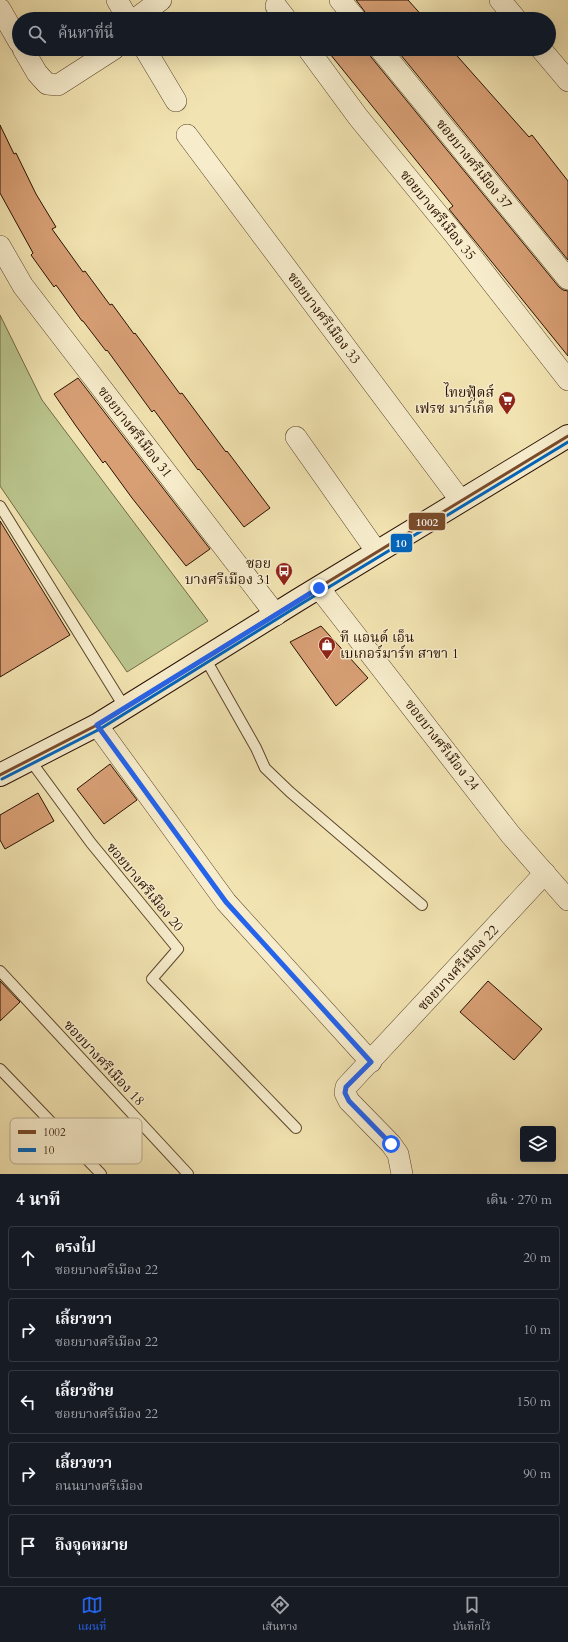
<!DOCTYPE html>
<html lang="th">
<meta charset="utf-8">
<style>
:root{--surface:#171b24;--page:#242831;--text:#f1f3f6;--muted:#9ea1a6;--line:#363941;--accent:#2563eb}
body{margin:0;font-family:Cardo,"Noto Serif Thai",serif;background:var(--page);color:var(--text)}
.controls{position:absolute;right:12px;bottom:12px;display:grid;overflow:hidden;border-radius:4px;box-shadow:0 4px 16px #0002}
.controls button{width:36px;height:36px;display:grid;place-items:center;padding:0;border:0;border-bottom:1px solid var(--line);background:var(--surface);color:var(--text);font:20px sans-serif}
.stop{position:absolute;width:12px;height:12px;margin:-9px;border:3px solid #2563eb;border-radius:50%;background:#fff}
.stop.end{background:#2563eb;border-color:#fff;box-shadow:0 1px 4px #0008}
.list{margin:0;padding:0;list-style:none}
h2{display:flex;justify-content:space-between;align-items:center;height:52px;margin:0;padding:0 16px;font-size:17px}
h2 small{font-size:13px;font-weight:400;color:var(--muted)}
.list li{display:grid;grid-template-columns:26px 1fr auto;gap:12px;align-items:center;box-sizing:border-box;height:64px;margin:0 8px 8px;padding:0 8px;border:1px solid var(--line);border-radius:4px}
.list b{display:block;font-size:15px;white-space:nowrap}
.list p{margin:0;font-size:13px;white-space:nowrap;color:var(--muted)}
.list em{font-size:13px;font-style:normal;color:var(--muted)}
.icon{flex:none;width:22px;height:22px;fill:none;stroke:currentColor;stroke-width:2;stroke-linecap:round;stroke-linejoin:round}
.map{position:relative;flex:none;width:568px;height:1174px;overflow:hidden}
.search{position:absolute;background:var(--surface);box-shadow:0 4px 16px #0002;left:12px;right:12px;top:12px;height:44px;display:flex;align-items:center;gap:10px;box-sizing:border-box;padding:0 14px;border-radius:22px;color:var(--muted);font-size:15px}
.sheet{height:412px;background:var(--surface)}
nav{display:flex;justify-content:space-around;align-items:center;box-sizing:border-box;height:56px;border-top:1px solid var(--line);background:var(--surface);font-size:11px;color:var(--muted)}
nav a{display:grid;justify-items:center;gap:2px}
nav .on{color:var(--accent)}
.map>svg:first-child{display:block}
</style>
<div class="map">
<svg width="568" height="1174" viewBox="0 0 568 1174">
<rect width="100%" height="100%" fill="#f2e4b2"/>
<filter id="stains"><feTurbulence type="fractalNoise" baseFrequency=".005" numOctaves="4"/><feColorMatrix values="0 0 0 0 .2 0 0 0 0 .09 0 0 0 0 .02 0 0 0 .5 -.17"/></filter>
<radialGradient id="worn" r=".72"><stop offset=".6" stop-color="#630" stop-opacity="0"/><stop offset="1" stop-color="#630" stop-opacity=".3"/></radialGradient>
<!-- green -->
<polygon fill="#bac48c" stroke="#726a46" points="0,315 42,400 208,621 127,672 0,486"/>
<!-- building -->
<g fill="#d89f75" stroke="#2a1100">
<polygon points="356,0 408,0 425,19 368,19 365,12"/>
<polygon points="326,49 368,49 371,57 559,287 563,290 568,291 568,356 449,209 453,206"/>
<polygon points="396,49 451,49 529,137 532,135 568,181 568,260"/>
<polygon points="0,125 14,154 16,153 36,194 56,227 52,229 83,272 85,271 110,305 112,304 134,334 135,333 180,394 182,393 226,452 227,451 270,508 244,527 199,469 198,470 154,410 152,412 107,350 106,351 83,321 82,321 56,285 54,287 31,255 33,253 0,193"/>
<polygon points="78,378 210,549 186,566 132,498 105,461 103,463 76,426 54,394"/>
<polygon points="0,521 70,635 0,677"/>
<polygon points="321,626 368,678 336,706 290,642"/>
<polygon points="110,764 137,800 104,824 77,789"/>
<polygon points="38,793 54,821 5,849 0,840 0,815"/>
<polygon points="0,981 20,1002 0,1021"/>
<polygon points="488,981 542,1029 514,1060 460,1012"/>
</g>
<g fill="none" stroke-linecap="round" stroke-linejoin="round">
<defs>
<g id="lane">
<polyline points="0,506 125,708"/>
<polyline points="205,658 256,748 265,768 290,792 422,905"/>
<polyline points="30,760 91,843 178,949 152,979 296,1128"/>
<polyline points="0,971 188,1174"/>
<polyline points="0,1069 101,1174"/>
</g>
<g id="street">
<polyline points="117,0 128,19"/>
<polyline points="340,0 356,19"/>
<polyline points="500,0 516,19"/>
<polyline points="276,6 286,19"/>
<polyline points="0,9 19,42"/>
<polyline points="135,19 161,0"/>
<polyline points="23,49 37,73 47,84 58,85 114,49"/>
<polyline points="145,49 176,101"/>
<polyline points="308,49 358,117 454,234 568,380"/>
<polyline points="380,49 568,279"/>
<polyline points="541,49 568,81"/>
<polyline points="187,135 461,501"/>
<polyline points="0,246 23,286 276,615"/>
<polyline points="296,437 377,552"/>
<polyline points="319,588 510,834 568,900"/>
<polyline points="97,725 226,902 371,1062"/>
<polyline points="402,1174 398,1154 391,1144 349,1101 345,1093 346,1087 545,873"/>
</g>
<polyline id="secondary" points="0,775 97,725 298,600 568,436"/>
</defs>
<!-- lane casing -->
<use href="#lane" stroke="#5c462c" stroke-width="12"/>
<!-- street casing -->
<use href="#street" stroke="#5c462c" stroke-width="22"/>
<!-- secondary casing -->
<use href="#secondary" stroke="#2a1100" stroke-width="24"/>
<!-- lane -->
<use href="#lane" stroke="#f7edcd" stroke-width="10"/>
<!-- street -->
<use href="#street" stroke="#f7edcd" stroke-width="21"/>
<!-- secondary -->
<use href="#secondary" stroke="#f7edcd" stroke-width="22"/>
<defs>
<polyline id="bus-1" points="0,775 97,725 298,600 568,436"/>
<polyline id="bus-2" points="2,779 100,729 301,604 568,442"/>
</defs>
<!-- bus-1 casing -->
<use href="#bus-1" stroke="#f7edcd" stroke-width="6"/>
<!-- bus-2 casing -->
<use href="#bus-2" stroke="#f7edcd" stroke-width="6"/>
<!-- bus-1 -->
<use href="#bus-1" stroke="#7a4b2a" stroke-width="3"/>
<!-- bus-2 -->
<use href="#bus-2" stroke="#0065bd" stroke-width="3"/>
</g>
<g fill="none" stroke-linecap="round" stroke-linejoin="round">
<!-- route -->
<polyline stroke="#2563eb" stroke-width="5" points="319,588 97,725 226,902 371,1062 346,1087 345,1093 349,1101 391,1144"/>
</g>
<!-- icons -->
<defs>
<symbol id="supermarket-pin" viewBox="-11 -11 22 30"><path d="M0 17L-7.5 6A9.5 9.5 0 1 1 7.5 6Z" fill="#8f2418" stroke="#f7edcd"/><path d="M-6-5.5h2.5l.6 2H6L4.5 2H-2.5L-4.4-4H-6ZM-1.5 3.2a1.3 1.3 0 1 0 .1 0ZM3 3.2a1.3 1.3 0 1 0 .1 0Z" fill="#fff"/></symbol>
<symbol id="bus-pin" viewBox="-11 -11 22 30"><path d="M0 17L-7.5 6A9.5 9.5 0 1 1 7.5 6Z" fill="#8f2418" stroke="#f7edcd"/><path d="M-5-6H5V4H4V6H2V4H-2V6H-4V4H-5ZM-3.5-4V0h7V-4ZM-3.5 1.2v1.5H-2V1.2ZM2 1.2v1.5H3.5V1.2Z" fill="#fff"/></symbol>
<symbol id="shop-pin" viewBox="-11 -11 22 30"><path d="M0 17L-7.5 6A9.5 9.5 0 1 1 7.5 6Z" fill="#8f2418" stroke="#f7edcd"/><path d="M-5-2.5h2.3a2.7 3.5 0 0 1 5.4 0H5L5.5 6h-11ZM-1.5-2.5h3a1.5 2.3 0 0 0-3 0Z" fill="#fff"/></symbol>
</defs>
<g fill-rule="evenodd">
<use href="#supermarket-pin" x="497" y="390" width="20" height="27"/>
<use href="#bus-pin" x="274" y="561" width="20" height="27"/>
<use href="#shop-pin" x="317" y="635" width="20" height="27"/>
</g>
<g text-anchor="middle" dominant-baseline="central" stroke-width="3" stroke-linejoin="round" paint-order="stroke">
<!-- street labels -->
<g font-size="14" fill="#2a1100" stroke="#f7edcd">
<text transform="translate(474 164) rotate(51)">ซอยบางศรีเมือง 37</text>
<text transform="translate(438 215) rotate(51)">ซอยบางศรีเมือง 35</text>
<text transform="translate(324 318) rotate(53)">ซอยบางศรีเมือง 33</text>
<text transform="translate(135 432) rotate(52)">ซอยบางศรีเมือง 31</text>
<text transform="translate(442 745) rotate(52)">ซอยบางศรีเมือง 24</text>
<text transform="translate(145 887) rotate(50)">ซอยบางศรีเมือง 20</text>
<text transform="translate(458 968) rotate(-47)">ซอยบางศรีเมือง 22</text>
<text transform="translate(104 1063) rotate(47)">ซอยบางศรีเมือง 18</text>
</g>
<!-- poi labels -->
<g font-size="14" fill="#2a1100" stroke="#f7edcd" text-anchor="end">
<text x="494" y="392">ไทยฟู้ดส์<tspan x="494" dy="16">เฟรซ มาร์เก็ต</tspan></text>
<text x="271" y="563">ซอย<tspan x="271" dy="16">บางศรีเมือง 31</tspan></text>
<text x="340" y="637" text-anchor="start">ที แอนด์ เอ็น<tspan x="340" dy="16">เบเกอร์มาร์ท สาขา 1</tspan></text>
</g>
</g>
<!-- legend -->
<rect x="10" y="1118" width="132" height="46" rx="6" fill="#f7edcd" stroke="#baab90" stroke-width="1"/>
<rect x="18" y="1130" width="18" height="4" fill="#7a4b2a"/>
<rect x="18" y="1148" width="18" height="4" fill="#0065bd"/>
<g font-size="11" fill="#2a1100">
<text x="43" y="1136">1002</text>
<text x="43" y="1154">10</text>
</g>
<g stroke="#f7edcd" stroke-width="1.5">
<rect x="408" y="512" width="38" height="19" rx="4" fill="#7a4b2a"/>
<rect x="390" y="533" width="23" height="20" rx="4" fill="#0065bd"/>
</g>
<g font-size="11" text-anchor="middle" font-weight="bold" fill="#fff">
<text x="427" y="526">1002</text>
<text x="401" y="547">10</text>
</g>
<rect width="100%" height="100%" filter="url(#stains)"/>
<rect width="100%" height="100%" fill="url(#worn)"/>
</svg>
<div class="controls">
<button><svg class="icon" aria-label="layers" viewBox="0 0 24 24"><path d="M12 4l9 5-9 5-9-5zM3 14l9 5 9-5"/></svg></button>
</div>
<div class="stop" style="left:391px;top:1144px"></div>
<div class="stop end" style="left:319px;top:588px"></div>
<div class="search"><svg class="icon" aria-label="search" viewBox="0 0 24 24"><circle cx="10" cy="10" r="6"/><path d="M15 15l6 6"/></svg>ค้นหาที่นี่</div>
</div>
<section class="sheet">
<h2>4 นาที<small>เดิน · 270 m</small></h2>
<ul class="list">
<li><svg class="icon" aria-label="ahead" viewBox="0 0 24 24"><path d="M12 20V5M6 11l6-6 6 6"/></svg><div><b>ตรงไป</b><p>ซอยบางศรีเมือง 22</p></div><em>20 m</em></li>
<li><svg class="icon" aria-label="right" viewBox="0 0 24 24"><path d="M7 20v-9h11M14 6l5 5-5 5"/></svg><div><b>เลี้ยวขวา</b><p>ซอยบางศรีเมือง 22</p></div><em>10 m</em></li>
<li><svg class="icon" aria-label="left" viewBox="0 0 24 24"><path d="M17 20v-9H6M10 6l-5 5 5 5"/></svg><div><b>เลี้ยวซ้าย</b><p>ซอยบางศรีเมือง 22</p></div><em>150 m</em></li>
<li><svg class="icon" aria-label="right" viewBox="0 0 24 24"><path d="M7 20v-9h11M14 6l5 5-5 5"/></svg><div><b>เลี้ยวขวา</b><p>ถนนบางศรีเมือง</p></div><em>90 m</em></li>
<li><svg class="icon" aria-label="arrive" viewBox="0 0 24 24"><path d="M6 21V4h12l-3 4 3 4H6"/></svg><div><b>ถึงจุดหมาย</b></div></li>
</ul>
</section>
<nav>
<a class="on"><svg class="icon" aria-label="map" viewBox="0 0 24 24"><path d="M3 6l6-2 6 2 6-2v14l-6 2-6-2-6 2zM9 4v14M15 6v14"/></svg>แผนที่</a>
<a><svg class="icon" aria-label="directions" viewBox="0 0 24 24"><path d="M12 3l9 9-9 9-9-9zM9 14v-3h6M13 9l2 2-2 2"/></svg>เส้นทาง</a>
<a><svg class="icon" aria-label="saved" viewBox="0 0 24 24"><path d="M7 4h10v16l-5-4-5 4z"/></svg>บันทึกไว้</a>
</nav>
